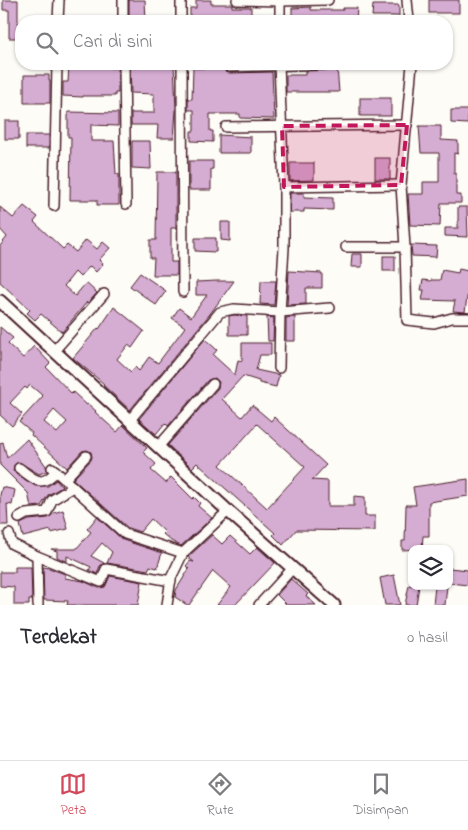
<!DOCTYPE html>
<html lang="id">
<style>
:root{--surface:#fff;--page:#f2f2f3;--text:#2b2b33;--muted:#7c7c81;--line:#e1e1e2;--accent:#d1495b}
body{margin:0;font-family:"Indie Flower",sans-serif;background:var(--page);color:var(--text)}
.controls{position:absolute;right:15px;bottom:15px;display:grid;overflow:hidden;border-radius:10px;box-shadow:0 1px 4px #0004}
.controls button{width:45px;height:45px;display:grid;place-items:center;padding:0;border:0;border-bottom:1px solid var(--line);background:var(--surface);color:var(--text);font:25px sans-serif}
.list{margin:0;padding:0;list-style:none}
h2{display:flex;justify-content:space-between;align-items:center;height:65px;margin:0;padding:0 20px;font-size:21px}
h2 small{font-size:16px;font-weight:400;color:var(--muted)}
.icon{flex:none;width:28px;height:28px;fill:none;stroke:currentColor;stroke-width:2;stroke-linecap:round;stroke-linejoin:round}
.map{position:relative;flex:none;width:468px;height:605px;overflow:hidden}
.search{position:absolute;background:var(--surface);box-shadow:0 1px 4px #0004;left:15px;right:15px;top:15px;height:55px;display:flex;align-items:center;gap:12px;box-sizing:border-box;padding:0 18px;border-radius:20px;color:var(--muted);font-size:19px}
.sheet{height:155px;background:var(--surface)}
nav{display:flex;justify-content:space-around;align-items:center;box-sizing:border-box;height:70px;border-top:1px solid var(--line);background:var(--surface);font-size:14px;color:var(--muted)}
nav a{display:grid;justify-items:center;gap:2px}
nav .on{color:var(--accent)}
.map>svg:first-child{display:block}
</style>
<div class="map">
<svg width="468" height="605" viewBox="0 0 468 605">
<rect width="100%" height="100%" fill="#fdfcf7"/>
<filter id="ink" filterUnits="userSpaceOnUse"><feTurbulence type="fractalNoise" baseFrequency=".02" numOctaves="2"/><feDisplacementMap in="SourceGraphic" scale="10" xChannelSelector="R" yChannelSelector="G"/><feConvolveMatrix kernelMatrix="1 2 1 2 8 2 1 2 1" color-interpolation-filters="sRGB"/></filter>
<g filter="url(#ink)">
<!-- building -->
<g fill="#d5acd2" stroke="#4a1f2b" fill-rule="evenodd">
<polygon points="3,0 18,0 18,23 21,23 21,38 9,38 9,10 3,10"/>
<polygon points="129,0 145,0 146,21 129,21"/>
<polygon points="196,0 211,0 211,4 232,4 232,7 251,7 251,21 190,21 190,8 196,8"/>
<rect x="429" y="0" width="30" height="13"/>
<polygon points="373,5 399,5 399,16 372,16"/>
<polygon points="311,7 311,10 343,10 343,8 357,8 356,21 292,21 292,8"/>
<polygon points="69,64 110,64 110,68 118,68 118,93 115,93 115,96 83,96 83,97 63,96 63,82 68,82"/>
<polygon points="130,64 174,64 176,110 174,138 157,138 158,125 131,125 131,113 154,113 154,94 131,93"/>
<polygon points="337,67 339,92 286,92 286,75 305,75 305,71 332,70"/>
<polygon points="193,68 223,68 226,72 229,73 272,72 274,119 240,118 240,114 210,114 210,131 213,131 213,142 191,141 191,131 194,131 194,110 188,110 188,99 192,99"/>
<polygon points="24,75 49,75 49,81 50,81 50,103 24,103"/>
<rect x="360" y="98" width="31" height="18"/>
<polygon points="451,110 468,110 468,124 451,123"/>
<polygon points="68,112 118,113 118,126 91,125 91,141 114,141 116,174 119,174 119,205 97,205 97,200 70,200 71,137 68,137"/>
<rect x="5" y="121" width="14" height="18"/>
<polygon points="419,126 441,126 441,140 458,141 458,154 454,153 454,173 456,174 456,195 461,195 461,203 441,203 440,226 410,225 408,194 423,194 423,182 439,182 439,153 421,153"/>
<rect x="26" y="135" width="23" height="13"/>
<polygon points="219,135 251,137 251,153 219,153"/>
<polygon points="132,141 150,141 151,169 132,168"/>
<rect x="375" y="158" width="15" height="21"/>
<polygon points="189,161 213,161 213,169 211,169 211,190 189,190"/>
<polygon points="290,163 314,163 314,180 290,181"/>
<polygon points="157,172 176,172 176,228 171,228 171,262 177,262 177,275 153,275 154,258 150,258 150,240 156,240"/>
<polygon points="290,193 304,193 304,197 333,198 333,210 304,209 304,212 290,212"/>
<polygon points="24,206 38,217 34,222 63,249 67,245 76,252 86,240 97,249 103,242 110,248 99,260 103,264 96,272 90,266 80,277 75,272 64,286 75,296 86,283 97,293 88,303 87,302 62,332 41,314 35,320 27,313 30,310 0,282 0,246 7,237 0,229 0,207 13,218"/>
<polygon points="458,207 467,207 468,237 445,236 445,228 458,228"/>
<polygon points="221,222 230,222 230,241 221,240"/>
<polygon points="195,238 216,238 216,252 195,251"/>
<polygon points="411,245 437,246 436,257 412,256"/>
<polygon points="352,254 362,254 362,267 351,267"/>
<rect x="383" y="256" width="12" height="15"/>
<polygon points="459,269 468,271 468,290 465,312 453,311 455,301 422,300 424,290 421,290 423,280 431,281 431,280 440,280 442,270 458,273"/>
<polygon points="289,271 322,273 322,288 306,288 306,304 287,305"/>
<polygon points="140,273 166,291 156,305 130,286"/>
<polygon points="217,281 234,281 210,314 130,410 103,385 104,384 73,358 98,328 99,329 114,307 144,331 132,348 128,345 117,359 131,372 135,367 139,371 149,357 158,363 185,327 172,318 179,308 191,317 207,295 196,295 196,282"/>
<polygon points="261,281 276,281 274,305 260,304"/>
<polygon points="234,315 247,316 247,335 229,335 229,316"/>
<polygon points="267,317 274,318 273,341 268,341"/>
<polygon points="295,317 295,341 286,341 286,318"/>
<path d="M 0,327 L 13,338 L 8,344 L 23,358 L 34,346 L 50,363 L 46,367 L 72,394 L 73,392 L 87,405 L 88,404 L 96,411 L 95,412 L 117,432 L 123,425 L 147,448 L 143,452 L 156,464 L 151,470 L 166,483 L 171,477 L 193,499 L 194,497 L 200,503 L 198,506 L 212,518 L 181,546 L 171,541 L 163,534 L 165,532 L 151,519 L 140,532 L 128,528 L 73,479 L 91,460 L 92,457 L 91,452 L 87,450 L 82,451 L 67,468 L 31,435 L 32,433 L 19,422 L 43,396 L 30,385 L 27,389 L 25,387 L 10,403 L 22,414 L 12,426 L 0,415 ZM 54,410 L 67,422 L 57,433 L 44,422 Z"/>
<path d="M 205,339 L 217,350 L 213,355 L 235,375 L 238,360 L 242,361 L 242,343 L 271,343 L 271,355 L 260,355 L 256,370 L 279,375 L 276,387 L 259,383 L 259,381 L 243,376 L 222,399 L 242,417 L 252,405 L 271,421 L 274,417 L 326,465 L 312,480 L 328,481 L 328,506 L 354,506 L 354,496 L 365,497 L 365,516 L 375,516 L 375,531 L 296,530 L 283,545 L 273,535 L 275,533 L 197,463 L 192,468 L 168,445 L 218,388 L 219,382 L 215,378 L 208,380 L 168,426 L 165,423 L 156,434 L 139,419 ZM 257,424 L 305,467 L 267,508 L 220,465 Z"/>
<polygon points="27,439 46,466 47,471 39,474 19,462 14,465 13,471 35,486 48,486 56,480 62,487 48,495 41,506 31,507 28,493 0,465 0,443 3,442 7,458"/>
<polygon points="468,479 468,496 429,502 429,536 423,536 422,549 402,550 402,541 405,541 406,505 416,505 413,487"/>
<polygon points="2,487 15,490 12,505 7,504 8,525 0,525 0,495"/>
<polygon points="63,510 68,529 51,533 51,530 23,537 20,524 29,520 48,518 54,513"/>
<polygon points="97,517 123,540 162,553 157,568 150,566 148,570 107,563 112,552 102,543 91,556 104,563 100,566 97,574 89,570 91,567 67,556 67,562 57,557 57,551 51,549 76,549 91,532 87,529"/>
<polygon points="212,535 222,544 230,536 250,554 257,547 275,563 235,605 217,605 231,587 213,571 189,605 187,605 175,597 176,590 189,569 186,566 190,561 194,562 188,557"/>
<polygon points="15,567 31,567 32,600 29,600 29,605 14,605 14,587 0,586 0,572 15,572"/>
<polygon points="43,567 49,568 65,574 65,578 83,581 99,588 105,587 110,576 142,582 138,605 67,605 68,601 44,600"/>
<polygon points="449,568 468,570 468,585 449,583"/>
<polygon points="394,575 400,605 385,605 380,578"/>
<polygon points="291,579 308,594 306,596 316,605 287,605 277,595"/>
<polygon points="409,585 419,586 416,605 405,605"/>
<polygon points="435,586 447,586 445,605 433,605"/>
</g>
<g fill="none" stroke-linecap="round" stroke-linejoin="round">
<defs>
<g id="minor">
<polyline points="123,0 123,21"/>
<polyline points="181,0 181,21"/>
<polyline points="237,0 280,1 328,0"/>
<polyline points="407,0 409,21"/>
<polyline points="58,21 59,0"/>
<polyline points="280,21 280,0"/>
<polyline points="124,64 126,204"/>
<polyline points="182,64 183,292"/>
<polyline points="412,64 401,185 405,247 407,320 434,323 452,318 468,318"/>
<polyline points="229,67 332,64"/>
<polyline points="226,127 407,125"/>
<polyline points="284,187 401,185"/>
<polyline points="54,206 57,64"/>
<polyline points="346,247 405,247"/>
<polyline points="54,351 104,294"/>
<polyline points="279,368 280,312 284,248 284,187 279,64"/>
<polyline points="129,421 220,312 234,309 280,312 330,308"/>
<polyline points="158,447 213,384"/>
<path d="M 19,468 C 34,479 41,489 56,471"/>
<polyline points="52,468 125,534 183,553"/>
<polyline points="65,479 86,456"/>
<polyline points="19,518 26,514 47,512 52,500 73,487"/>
<polyline points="9,534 12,544 37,556"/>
<polyline points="38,605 37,556 101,582 106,569 171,581"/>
<polyline points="167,605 171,578 183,553 228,511"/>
<polyline points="259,605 293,568"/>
</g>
<polyline id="secondary" points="0,301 228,511 334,605"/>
</defs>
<!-- minor casing -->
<use href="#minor" stroke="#4a1f2b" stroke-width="12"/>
<!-- secondary casing -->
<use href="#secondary" stroke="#4a1f2b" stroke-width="15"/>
<!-- minor -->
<use href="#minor" stroke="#fdfcf7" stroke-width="9"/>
<!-- secondary -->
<use href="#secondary" stroke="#fdfcf7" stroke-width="11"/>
</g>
</g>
<!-- marked area -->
<path fill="#c2185b" fill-opacity="0.2" stroke="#c2185b" stroke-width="4" stroke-dasharray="10 6" stroke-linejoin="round" d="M 407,125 L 401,185 L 284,187 L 282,126 Z"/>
</svg>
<div class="controls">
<button><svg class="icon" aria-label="layers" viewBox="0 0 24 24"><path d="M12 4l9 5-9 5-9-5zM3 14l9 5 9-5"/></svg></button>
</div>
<div class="search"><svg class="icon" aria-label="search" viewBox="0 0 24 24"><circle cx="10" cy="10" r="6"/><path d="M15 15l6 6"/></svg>Cari di sini</div>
</div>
<section class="sheet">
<h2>Terdekat<small>0 hasil</small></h2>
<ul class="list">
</ul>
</section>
<nav>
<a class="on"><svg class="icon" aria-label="map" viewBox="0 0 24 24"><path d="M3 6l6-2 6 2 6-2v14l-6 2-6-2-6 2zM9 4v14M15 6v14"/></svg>Peta</a>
<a><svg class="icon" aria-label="directions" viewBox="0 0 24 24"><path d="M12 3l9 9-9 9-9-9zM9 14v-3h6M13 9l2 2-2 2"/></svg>Rute</a>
<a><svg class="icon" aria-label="saved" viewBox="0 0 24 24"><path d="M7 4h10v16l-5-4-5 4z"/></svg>Disimpan</a>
</nav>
